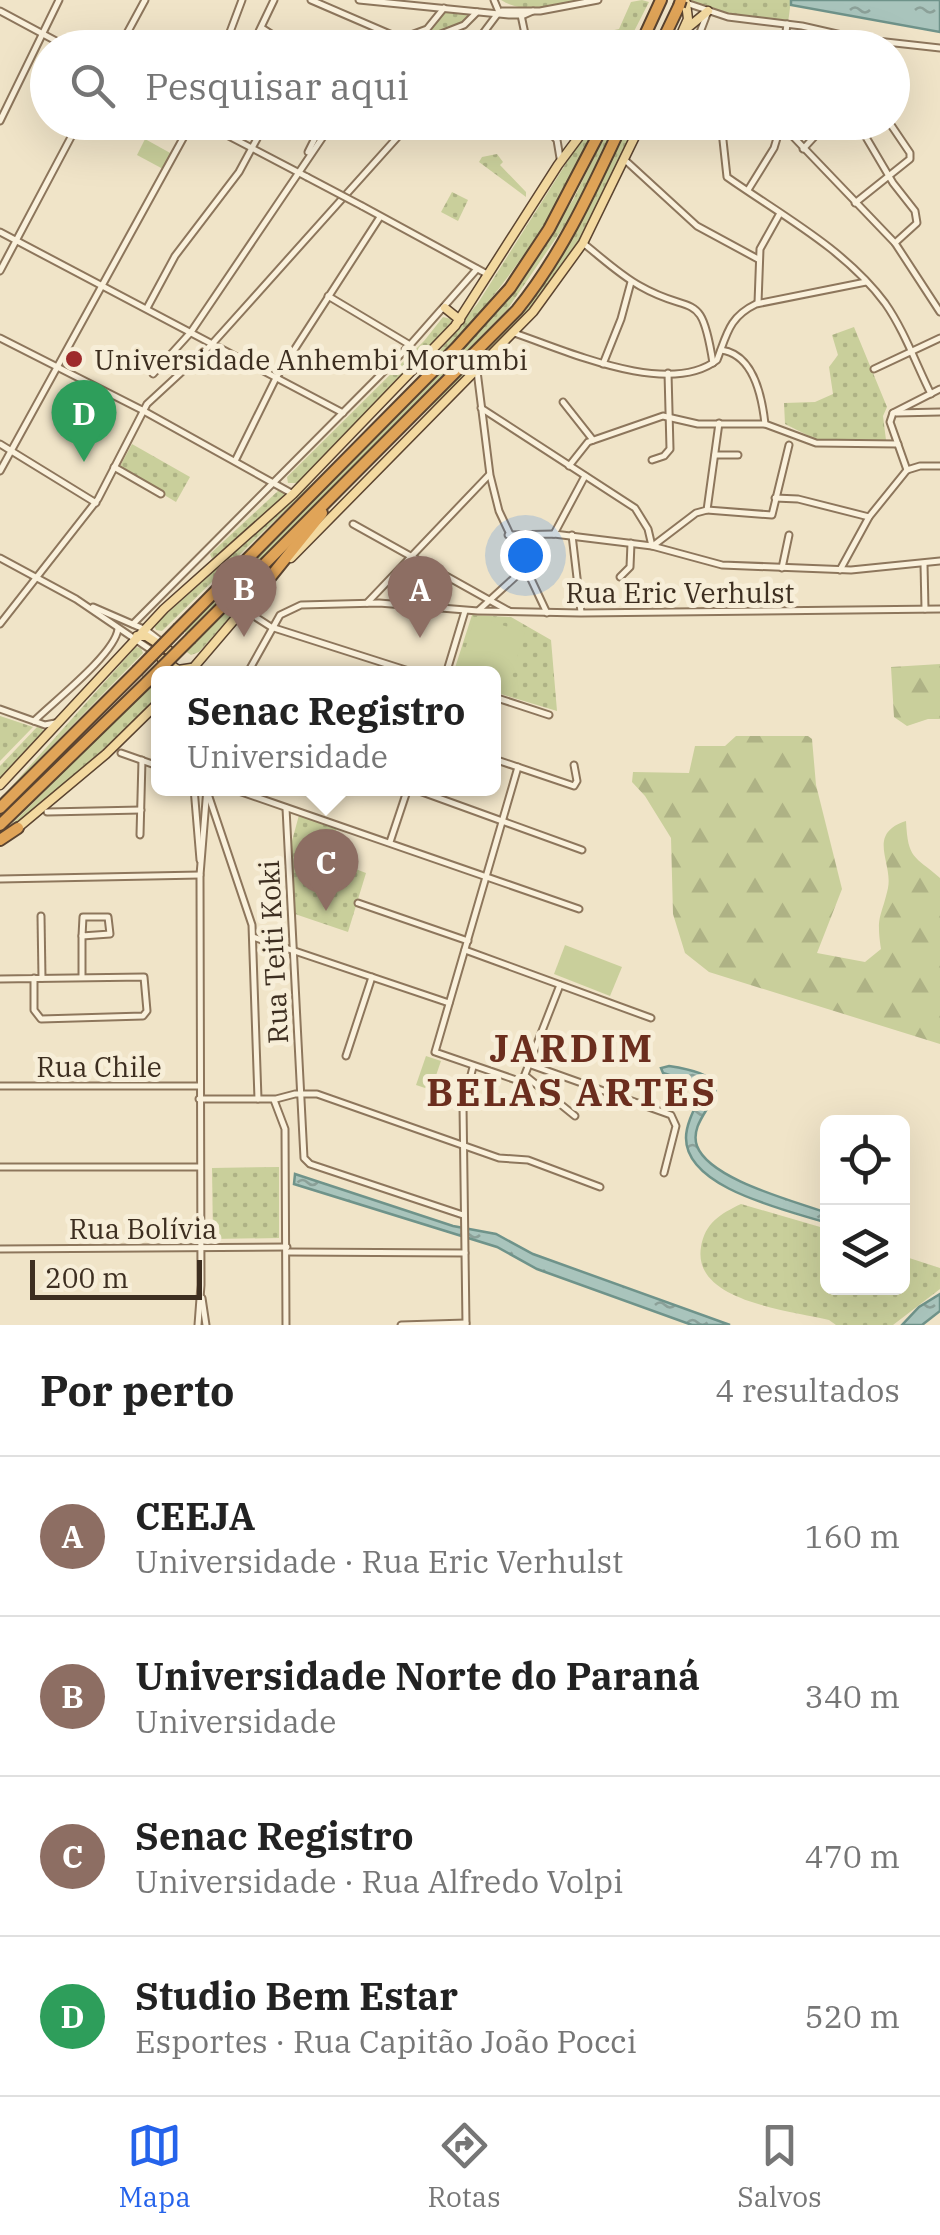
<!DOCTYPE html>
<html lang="pt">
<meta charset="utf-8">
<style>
:root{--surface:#fff;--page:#f2f2f2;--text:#222;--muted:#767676;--line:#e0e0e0;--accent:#2563eb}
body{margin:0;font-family:"IBM Plex Serif",serif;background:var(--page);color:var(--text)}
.controls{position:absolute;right:30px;bottom:30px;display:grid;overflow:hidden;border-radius:15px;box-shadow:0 10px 40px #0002}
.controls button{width:90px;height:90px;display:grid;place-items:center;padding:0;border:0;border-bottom:2px solid var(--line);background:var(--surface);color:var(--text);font:50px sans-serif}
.scale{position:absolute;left:30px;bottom:25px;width:172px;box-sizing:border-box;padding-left:10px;border:5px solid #3d2e20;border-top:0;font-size:28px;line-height:35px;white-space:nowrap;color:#3d2e20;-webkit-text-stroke:8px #f7eed8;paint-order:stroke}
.you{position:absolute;left:525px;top:555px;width:35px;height:35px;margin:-25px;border:8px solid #fff;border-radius:50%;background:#1a73e8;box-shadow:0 0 0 15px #1a73e833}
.badge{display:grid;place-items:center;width:65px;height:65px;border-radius:50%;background:var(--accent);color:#fff;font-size:32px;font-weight:700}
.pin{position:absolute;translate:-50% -82px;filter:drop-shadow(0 2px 5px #0008)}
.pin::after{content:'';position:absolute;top:52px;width:35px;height:30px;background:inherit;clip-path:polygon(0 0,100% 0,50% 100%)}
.popup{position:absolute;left:151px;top:666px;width:350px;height:130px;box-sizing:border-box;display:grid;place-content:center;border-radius:15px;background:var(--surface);filter:drop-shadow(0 2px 8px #0005);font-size:32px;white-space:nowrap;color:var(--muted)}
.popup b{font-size:38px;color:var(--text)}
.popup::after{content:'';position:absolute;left:50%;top:100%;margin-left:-20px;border:20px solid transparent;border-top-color:var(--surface)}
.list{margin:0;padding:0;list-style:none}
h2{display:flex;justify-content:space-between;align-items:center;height:130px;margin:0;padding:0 40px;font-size:42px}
h2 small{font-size:32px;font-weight:400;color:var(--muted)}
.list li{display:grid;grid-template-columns:65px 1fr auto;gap:30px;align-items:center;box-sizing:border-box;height:160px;padding:0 40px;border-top:2px solid var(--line)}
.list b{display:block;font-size:38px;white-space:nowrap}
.list p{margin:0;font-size:32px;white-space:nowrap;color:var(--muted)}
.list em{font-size:32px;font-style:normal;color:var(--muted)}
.icon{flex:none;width:55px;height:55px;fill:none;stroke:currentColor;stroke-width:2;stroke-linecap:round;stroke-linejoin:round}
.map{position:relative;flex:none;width:940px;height:1325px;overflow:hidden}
.search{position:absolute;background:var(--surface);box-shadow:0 10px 40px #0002;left:30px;right:30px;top:30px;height:110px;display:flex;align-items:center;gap:25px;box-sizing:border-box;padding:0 35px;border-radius:55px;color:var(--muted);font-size:38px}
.sheet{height:770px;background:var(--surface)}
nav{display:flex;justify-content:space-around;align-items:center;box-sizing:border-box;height:140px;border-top:2px solid var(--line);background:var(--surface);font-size:28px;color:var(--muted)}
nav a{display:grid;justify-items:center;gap:5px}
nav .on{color:var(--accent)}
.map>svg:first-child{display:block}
</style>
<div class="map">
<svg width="940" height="1325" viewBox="0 0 940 1325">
<defs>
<pattern id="green-dots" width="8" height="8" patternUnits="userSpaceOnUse" patternTransform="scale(2.5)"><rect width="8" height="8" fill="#c9cf9b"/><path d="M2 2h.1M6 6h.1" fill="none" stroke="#aeb285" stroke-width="1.8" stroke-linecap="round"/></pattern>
<pattern id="forest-firs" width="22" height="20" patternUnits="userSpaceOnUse" patternTransform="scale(2.5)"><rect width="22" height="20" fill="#c9cf9b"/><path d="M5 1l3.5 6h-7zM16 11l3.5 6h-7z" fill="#aeb285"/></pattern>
<pattern id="water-ripples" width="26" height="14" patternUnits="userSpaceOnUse" patternTransform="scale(2.5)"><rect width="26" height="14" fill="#a9c4bc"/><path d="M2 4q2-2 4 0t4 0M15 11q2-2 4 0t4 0" fill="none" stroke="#8ba098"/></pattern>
</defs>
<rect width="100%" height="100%" fill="#f0e4c8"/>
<!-- green -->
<g fill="url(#green-dots)">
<path d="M 501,0 L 588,0 C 560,4 526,16 501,0 Z"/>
<polygon points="642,0 649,2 626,47 565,47 564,41 619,29 631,2"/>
<polygon points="680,0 791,0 788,23 728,17"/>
<path d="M 444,12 L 471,15 C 455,33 404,47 381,48 L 428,32 Z"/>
<polygon points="611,123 619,123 580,203 507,310 187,634 182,629 423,391 502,306 573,200"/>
<path d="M 630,123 L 638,123 C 612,179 584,242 545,291 C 509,338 464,376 420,417 L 539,289 L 580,222 Z"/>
<path d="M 595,130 C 553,222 497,299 427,371 L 436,355 L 478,303 L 579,143 Z"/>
<polygon points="497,154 503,162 500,165 526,192 526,197 479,162 482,157"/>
<polygon points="452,192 468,200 458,221 441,212"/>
<polygon points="443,317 451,319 452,325 298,483 288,483 287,477 424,341"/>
<polygon points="854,327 887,407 883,416 886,440 817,440 785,424 784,403 815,402 833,394 829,367 838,355 832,335"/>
<polygon points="132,444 190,477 176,502 119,468"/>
<polygon points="318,478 162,631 156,630 154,625"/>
<polygon points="279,490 284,492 284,498 212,559 210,554"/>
<polygon points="286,547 275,566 199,652 191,655 184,650"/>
<polygon points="472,615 511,617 551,640 557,711 494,692 494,674 453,674"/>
<polygon points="136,647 141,648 143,653 3,796"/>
<polygon points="158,677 158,696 144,711 52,797 0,836"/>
<polygon points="0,716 33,727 0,761"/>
<polygon points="37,727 42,728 44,733 0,781 0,766"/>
<polygon points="299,815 337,828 327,858 366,873 348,932 292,913 292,841"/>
<polygon points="279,1167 279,1238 213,1239 212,1168"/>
<path d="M 741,1204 L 827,1229 L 828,1288 L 902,1288 L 903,1256 L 940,1268 L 940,1289 L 893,1325 L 836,1325 L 829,1320 C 790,1310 692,1302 701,1247 C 705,1223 720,1214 741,1204 Z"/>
</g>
<!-- forest -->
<g fill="url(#forest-firs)">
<polygon points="940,664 940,719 928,719 907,726 894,717 891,667"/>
<path d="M 736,736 L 808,736 L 812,739 L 816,785 L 842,889 L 817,953 L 865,962 L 881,949 C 876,915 881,919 888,888 C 893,862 866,834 906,821 C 908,860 914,855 940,878 L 940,1044 L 709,972 L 685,953 L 673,914 L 671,838 L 645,796 L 632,782 L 633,772 L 689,773 L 695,746 L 725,746 Z"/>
</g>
<!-- pitch -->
<g fill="#c9cf9b">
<polygon points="145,139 172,154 163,169 137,155"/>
<polygon points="475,617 525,632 506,692 494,688 494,674 458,673"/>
<polygon points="565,945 622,967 610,996 554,974"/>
<polygon points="426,1056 441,1061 431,1090 416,1085"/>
</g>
<!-- water -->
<g fill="url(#water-ripples)" stroke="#6f938a" stroke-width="2.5">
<polygon points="791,0 940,0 940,32 791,5"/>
<path d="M 669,1066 C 763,1080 684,1110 697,1146 C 710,1180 795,1201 827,1213 L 827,1223 C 788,1210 686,1189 686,1138 C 686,1123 696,1106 702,1093 L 701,1085 L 663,1073 L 661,1068 Z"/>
<polygon points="295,1174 453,1226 496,1234 533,1254 730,1325 692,1325 537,1269 497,1247 294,1184"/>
<polygon points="940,1294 940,1311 922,1325 902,1325 919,1307"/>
</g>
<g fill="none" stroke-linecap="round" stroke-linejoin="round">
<defs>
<g id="minor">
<polyline points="311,0 399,38"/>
<polyline points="359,0 509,15 524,15 533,11"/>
<polyline points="494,0 499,12"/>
<polyline points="686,3 728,17 802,26 859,39 940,48"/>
<polyline points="0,11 69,48"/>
<polyline points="502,11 540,11 598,0"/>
<polyline points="521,15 528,48"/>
<polyline points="262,28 293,48"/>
<polyline points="119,48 145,0"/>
<polyline points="224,48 242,0"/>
<polyline points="251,48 274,0"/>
<polyline points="376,48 427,29 444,8"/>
<polyline points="405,48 464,25 477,12"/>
<polyline points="472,48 499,12"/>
<polyline points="694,48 707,14"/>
<polyline points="784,48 787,24"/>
<polyline points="0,121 59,0"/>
<polyline points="202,122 307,177"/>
<polyline points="541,122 557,140 560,158"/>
<path d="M 721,122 L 727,177 C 781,215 845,249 885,303 C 904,330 916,364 931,394"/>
<polyline points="857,122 893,183 915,211 917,223 895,243"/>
<polyline points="781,124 895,243 940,312"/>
<polyline points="553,134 576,136"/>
<polyline points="803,149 828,122"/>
<polyline points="308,152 323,122"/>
<polyline points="625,160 697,226 758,259"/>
<polyline points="748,190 774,148 781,125"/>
<polyline points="855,203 910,159 910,153 889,122"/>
<polyline points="362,206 487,274"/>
<polyline points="0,232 343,413"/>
<path d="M 583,243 C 602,258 620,275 640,286 C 694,317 701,287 713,363"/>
<polyline points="0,271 79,122"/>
<polyline points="328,296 410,345"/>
<polyline points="758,303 760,249 779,215"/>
<polyline points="147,308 175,256 239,172 266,122"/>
<path d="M 514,333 C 565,350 668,398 717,360 C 727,334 729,317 756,304 L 866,282"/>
<polyline points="0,338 142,410 293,494"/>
<path d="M 721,350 C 753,354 762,396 765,424"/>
<polyline points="603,364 621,319 631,282"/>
<polyline points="874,369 940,338"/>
<polyline points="477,371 490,475 499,511 547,613"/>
<polyline points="153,374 191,332 333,122"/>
<polyline points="563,402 593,440"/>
<polyline points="481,408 635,508 648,529 652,546"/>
<polyline points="893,413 890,422 907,470"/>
<polyline points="893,413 940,389"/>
<polyline points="896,413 940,412"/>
<polyline points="0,444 96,503"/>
<polyline points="715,455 738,455"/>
<polyline points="652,460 664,456 670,449 668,373"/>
<polyline points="235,461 276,378 380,217"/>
<polyline points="569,466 588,442 663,416 698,424 765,424 816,443 898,444"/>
<polyline points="114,467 161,494"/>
<polyline points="907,470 920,466 940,466"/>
<polyline points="0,471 192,122"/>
<polyline points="775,498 798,499 869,517"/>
<polyline points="707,510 772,515 789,445"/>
<polyline points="353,524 509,611"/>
<polyline points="554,534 585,476"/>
<polyline points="508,535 554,534 652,546 722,565 851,570 940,561"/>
<polyline points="572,535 581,612"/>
<polyline points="654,545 696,513 707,510 719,423"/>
<polyline points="0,558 76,599 154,652"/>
<polyline points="924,564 925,609"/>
<polyline points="782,568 789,535"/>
<polyline points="840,570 869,517 907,470"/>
<polyline points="620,577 630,567 631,543"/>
<polyline points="367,603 489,475"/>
<polyline points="93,607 146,630 163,643"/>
<polyline points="243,609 271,627 418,674"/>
<polyline points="479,610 525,568"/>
<polyline points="0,624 98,499 147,404 212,344 411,122"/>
<polyline points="133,624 410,345 477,269"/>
<polyline points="247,674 280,615 301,605 379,603 478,611 581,613 940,609"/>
<polyline points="446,674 465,611"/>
<polyline points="494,697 549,715"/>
<polyline points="0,709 45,725 55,723"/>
<path d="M 34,721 C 53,702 115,654 118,629"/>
<polyline points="121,753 158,766"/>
<polyline points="494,759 574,786 577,781 574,765"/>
<polyline points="518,767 435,1052 522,1082 560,985"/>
<polyline points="194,788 200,860"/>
<polyline points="230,788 579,909"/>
<polyline points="411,788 582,850"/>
<polyline points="208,794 252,925 258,1099"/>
<polyline points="286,808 304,1158 310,1164 463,1215"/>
<polyline points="47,812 141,810"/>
<polyline points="140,835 142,760"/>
<polyline points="390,842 408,788"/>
<polyline points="0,879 200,875"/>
<polyline points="358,903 468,941"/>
<polyline points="41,916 42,978"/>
<polygon points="83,917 108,917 110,934 82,936"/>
<polyline points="253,937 449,1003"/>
<polyline points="465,950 651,1018"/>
<polyline points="82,977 82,936"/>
<polyline points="0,979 144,977 147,1011 143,1016 41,1019 34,1010 34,978"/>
<polyline points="346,1056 372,977"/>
<polyline points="531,1065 671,1115 676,1126 664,1173"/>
<polyline points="527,1077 575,1116"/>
<polyline points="0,1086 199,1086"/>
<polyline points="199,1099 276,1099 295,1094 317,1094 499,1158 528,1160 600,1187"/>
<polyline points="274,1100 285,1129 286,1325"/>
<polyline points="0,1167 200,1167"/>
<polyline points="0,1249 287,1247"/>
<polyline points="288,1252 465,1253"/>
<polyline points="202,1298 206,1325"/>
<polyline points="198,1325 201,1285 200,875 207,788"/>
<polyline points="401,1325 466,1323"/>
<polyline points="466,1325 463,1106 473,1067"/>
</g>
<g id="primary">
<polyline points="685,30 708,11"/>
<polyline points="675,48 688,19 686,3"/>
<polyline points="445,308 460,320"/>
<polyline points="291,558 533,312 583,243 642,122"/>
<polyline points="137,636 146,636 171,652"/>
<polyline points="161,658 178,670 191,668"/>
<polyline points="188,674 263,586"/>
<polyline points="0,785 164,609 293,494 455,326 558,165 590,122"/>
<polyline points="14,831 106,754 158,703"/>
</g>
<g id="motorway">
<polyline points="639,48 661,0"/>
<polyline points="659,48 679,6"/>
<polyline points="260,590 322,513"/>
<polyline points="179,628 456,348 510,288 549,229 605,122"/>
<path d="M 191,638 L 517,310 C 563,253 592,188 623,122"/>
<polyline points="0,808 137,671"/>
<polyline points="0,825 147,682"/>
<polyline points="0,840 18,828"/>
</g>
</defs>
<!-- minor casing -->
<use href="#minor" stroke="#8d765c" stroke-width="9"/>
<!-- primary casing -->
<use href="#primary" stroke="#5b4430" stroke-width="11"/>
<!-- motorway casing -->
<use href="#motorway" stroke="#5b4430" stroke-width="14"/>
<!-- minor -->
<use href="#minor" stroke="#faf1dc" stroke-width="5"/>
<!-- primary -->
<use href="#primary" stroke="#f3d9a0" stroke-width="8"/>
<!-- motorway -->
<use href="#motorway" stroke="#e0a458" stroke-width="10"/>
<defs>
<polyline id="minor-bridge" points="307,177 362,206"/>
<g id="motorway-bridge">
<polyline points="679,6 681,0"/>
<polyline points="137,671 179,628"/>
<polyline points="147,682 191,638"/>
</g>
</defs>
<!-- minor-bridge casing -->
<use href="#minor-bridge" stroke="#8d765c" stroke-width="9" stroke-linecap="butt"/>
<!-- motorway-bridge casing -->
<use href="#motorway-bridge" stroke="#5b4430" stroke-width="14" stroke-linecap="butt"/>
<!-- minor-bridge -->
<use href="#minor-bridge" stroke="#faf1dc" stroke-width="5"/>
<!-- motorway-bridge -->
<use href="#motorway-bridge" stroke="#e0a458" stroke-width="10"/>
</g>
<!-- markers -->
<circle fill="#9e2a2b" stroke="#f7eed8" stroke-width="4" cx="74" cy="359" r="10"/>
<g text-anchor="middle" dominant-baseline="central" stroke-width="10" stroke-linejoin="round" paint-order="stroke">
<!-- poi labels -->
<g font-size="28" fill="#3d2e20" stroke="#f7eed8" text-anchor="start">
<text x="94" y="359">Universidade Anhembi Morumbi</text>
</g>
<!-- street labels -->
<g font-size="28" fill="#3d2e20" stroke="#f7eed8">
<text x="680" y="592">Rua Eric Verhulst</text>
<text transform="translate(273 952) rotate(-93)">Rua Teiti Koki</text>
<text x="99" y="1066">Rua Chile</text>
<text x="143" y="1228">Rua Bolívia</text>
</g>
<!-- district labels -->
<g font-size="38" font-weight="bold" letter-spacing="2.5" fill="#6b2e1e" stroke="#f7eed8">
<text x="572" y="1047">JARDIM<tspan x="572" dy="44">BELAS ARTES</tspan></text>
</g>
</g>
</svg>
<div class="controls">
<button><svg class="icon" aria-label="locate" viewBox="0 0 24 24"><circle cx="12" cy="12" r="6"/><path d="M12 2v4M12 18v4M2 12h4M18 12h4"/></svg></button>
<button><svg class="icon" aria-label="layers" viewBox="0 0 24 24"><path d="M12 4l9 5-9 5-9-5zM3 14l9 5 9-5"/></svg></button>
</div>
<div class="scale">200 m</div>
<div class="you"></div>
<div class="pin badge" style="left:420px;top:638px;background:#8d6e63">A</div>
<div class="pin badge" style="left:244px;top:637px;background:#8d6e63">B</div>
<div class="pin badge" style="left:326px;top:911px;background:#8d6e63">C</div>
<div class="popup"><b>Senac Registro</b>Universidade</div>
<div class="pin badge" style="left:84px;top:462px;background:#2e9e5b">D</div>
<div class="search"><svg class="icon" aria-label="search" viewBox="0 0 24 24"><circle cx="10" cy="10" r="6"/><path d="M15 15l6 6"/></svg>Pesquisar aqui</div>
</div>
<section class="sheet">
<h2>Por perto<small>4 resultados</small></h2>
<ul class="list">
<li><span class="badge" style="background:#8d6e63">A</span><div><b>CEEJA</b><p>Universidade · Rua Eric Verhulst</p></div><em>160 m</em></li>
<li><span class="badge" style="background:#8d6e63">B</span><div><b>Universidade Norte do Paraná</b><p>Universidade</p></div><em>340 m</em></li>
<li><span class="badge" style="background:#8d6e63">C</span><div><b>Senac Registro</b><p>Universidade · Rua Alfredo Volpi</p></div><em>470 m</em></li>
<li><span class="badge" style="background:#2e9e5b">D</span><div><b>Studio Bem Estar</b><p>Esportes · Rua Capitão João Pocci</p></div><em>520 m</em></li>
</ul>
</section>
<nav>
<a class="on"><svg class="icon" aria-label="map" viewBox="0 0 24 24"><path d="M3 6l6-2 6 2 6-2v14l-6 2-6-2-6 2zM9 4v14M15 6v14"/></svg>Mapa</a>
<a><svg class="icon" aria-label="directions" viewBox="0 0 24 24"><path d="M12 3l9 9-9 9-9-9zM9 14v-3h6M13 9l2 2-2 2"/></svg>Rotas</a>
<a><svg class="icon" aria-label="saved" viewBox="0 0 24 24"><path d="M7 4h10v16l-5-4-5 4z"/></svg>Salvos</a>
</nav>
